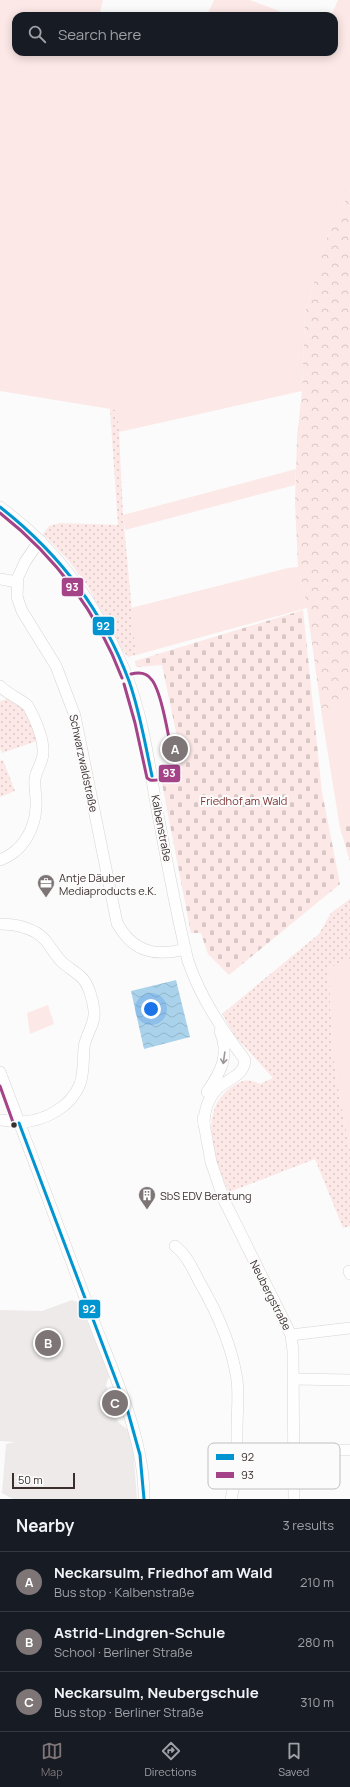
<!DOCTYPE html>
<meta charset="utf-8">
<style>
:root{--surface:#171b24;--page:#20242c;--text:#f1f3f6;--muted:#9ea1a6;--line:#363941;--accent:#7e7676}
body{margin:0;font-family:Manrope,sans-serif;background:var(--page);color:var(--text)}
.scale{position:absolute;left:12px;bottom:10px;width:63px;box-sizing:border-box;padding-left:4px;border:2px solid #3b2f2e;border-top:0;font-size:11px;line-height:14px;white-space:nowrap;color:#3b2f2e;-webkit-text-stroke:3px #fbfbfb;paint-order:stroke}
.you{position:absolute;left:151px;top:1009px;width:14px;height:14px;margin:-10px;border:3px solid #fff;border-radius:50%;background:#1a73e8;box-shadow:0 0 0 6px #1a73e833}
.badge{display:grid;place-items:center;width:26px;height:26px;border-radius:50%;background:var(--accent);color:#fff;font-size:13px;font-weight:700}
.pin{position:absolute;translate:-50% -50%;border:2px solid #fff;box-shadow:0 1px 4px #0006}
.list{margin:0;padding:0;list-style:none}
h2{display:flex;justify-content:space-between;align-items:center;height:52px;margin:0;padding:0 16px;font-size:17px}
h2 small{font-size:13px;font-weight:400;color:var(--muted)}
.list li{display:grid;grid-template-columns:26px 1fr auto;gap:12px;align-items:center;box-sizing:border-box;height:60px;padding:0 16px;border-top:1px solid var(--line)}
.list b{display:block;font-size:15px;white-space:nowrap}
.list p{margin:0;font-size:13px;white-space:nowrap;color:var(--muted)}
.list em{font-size:13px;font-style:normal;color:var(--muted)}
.icon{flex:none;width:22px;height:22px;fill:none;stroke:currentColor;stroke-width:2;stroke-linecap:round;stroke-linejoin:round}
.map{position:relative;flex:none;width:350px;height:1499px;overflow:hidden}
.search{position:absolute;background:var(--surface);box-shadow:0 2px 10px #0003;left:12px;right:12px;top:12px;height:44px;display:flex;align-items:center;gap:10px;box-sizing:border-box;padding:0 14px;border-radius:12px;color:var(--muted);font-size:15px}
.sheet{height:232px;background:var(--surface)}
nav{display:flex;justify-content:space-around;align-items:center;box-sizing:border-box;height:56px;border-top:1px solid var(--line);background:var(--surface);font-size:11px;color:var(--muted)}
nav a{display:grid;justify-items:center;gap:2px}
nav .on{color:var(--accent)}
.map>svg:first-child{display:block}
</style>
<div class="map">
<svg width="350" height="1499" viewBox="0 0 350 1499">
<defs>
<pattern id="grass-dots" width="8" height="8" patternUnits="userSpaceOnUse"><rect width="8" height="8" fill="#fce8e6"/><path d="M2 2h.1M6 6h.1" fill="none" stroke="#d9c7c6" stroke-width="1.8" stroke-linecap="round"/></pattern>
<pattern id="forest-crowns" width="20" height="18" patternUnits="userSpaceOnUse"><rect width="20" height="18" fill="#fce8e6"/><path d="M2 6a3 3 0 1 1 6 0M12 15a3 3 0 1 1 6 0" fill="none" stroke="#d9c7c6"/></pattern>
<pattern id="cemetery-stones" width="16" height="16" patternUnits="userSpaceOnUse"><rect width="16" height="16" fill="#fce8e6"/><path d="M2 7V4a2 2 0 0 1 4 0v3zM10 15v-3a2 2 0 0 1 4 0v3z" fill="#d9c7c6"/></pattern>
<pattern id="water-waves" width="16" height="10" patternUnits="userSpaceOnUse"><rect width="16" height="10" fill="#aad3eb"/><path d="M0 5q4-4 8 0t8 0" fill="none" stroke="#93b5ca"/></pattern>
</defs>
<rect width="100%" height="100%" fill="#fbfbfb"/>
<!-- built -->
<polygon fill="#efeaea" points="72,1300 77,1302 82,1308 109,1376 106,1385 118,1422 128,1430 133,1446 137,1499 13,1499 2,1493 6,1444 15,1442 0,1441 0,1310 42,1311"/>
<!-- grass -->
<g fill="url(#grass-dots)">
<polygon points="110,409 118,410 123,515 136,655 128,657 123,651 87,585 68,560 43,534 49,526 60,523 118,525"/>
<path d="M 7,699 C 29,709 30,718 37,741 L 2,753 L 0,748 L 0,701 Z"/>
<polygon points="3,760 15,791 0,797 0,761"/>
<path d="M 350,899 L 350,959 L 329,968 L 332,1045 L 339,1092 L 350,1149 L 350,1226 L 343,1228 L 315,1159 L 229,1192 C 215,1161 197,1113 230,1088 C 242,1080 247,1078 260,1084 L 273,1078 L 235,1036 L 222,1014 L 319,934 L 331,913 Z"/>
</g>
<!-- forest -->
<polygon fill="url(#forest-crowns)" points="350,189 350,693 323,723 307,608 298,567 295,503 297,437 302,391 305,313 326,239 341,211"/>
<!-- cemetery -->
<g fill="url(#cemetery-stones)">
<polygon points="303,610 322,792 340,884 229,975 208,954 201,933 191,933 160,773 181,756 162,665 136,667 135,661"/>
<polygon points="350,825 350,861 340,828"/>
</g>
<!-- green -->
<g fill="#fce8e6">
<polygon points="0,0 103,0 99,16 16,16 16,52 185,52 191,54 192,52 334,52 334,16 331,16 338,0 350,0 350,189 341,211 326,239 305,313 302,391 119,432 117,410 0,391"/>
<polygon points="214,0 250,0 292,16 207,16"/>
<polygon points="296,469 295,485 125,530 123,515"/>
<polygon points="298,567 307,608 136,655 131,608 288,568"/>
<polygon points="350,693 350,825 340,828 323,723"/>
<polygon points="350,959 350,1149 339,1092 332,1045 329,968"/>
<polygon points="48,1005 54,1024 30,1034 27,1013"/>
</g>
<!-- water -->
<polygon fill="url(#water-waves)" points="176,980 190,1037 144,1049 131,991"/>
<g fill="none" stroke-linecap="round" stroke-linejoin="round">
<defs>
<g id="minor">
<path d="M 0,507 C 57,548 97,605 124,669 C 141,709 148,755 155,798 C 165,852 175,908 188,961 C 201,999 222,1029 245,1060 C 244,1076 229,1078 218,1088 C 208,1098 204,1111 204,1125"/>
<path d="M 40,540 L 25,562 L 18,577 L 17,597 L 22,611 L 56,666 L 75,716 L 117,923 C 133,952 155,957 185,949"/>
<polyline points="0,579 17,582"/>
<path d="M 0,686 C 8,695 20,698 28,706 C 35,719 44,737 43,753 C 43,762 36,770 35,779 C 34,788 37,798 36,807 C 35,830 22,852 0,860"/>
<path d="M 0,924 C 15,924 35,928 45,940 C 51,947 55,955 62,962 C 68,968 77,972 83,979 C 89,986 93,1001 94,1010 C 96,1024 85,1035 84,1048 C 83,1060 84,1073 80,1084 C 71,1107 45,1121 21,1122 C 14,1123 7,1120 0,1120"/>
<path d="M 0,1072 C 32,1155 63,1239 94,1322 C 115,1377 145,1440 144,1499"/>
<path d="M 207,1092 C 221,1072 230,1055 220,1031"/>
<polyline points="203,1118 211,1162 224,1200 291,1335 293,1351 294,1499"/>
<path d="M 175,1246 C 187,1255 193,1270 200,1283 C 218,1314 232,1345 237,1380 C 239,1396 237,1413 237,1429 C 237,1452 237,1476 231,1499"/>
<polyline points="349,1271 350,1274"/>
<polyline points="291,1335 350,1328"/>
<polyline points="294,1379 350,1380"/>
<polyline points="295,1450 350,1450"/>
</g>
</defs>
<!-- minor casing -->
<use href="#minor" stroke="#d9d3d3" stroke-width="12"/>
<!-- minor -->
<use href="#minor" stroke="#fefefe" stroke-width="11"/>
<defs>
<g id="bus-1">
<path d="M 0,507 C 59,553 103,611 129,681 C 140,712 145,744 152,776"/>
<polyline points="19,1123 128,1412 140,1455 144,1499"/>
</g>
<g id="bus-2">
<path d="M 0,513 C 56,557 97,612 122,678"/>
<path d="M 124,684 L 135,723 L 147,778 L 150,780 C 159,782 173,774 174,764 C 170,746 162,690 151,679 C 146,672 139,672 131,674"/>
<polyline points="0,1086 14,1125"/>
</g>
</defs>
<!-- bus-1 casing -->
<use href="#bus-1" stroke="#fbfbfb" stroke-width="6"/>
<!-- bus-2 casing -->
<use href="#bus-2" stroke="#fbfbfb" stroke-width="6"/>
<!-- bus-1 -->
<use href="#bus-1" stroke="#0095d0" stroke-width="3"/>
<!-- bus-2 -->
<use href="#bus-2" stroke="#a54388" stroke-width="3"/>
</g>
<!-- one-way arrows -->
<defs><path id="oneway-shaft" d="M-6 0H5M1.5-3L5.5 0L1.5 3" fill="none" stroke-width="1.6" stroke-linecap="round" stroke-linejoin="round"/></defs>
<use stroke="#9c9696" href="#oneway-shaft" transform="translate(224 1058) rotate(98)"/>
<!-- icons -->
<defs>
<symbol id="office-pin" viewBox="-11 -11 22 30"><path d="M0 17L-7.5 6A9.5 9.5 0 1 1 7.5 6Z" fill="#7e7676" stroke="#fbfbfb"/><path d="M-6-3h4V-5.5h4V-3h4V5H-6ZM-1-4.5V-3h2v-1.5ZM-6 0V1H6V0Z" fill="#fff"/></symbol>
<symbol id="building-pin" viewBox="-11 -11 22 30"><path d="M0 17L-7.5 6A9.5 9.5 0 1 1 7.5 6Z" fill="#7e7676" stroke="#fbfbfb"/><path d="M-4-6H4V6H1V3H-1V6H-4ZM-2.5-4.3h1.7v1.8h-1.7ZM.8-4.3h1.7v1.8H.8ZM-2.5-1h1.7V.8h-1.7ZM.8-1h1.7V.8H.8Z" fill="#fff"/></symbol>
</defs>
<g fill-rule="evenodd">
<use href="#office-pin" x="36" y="873" width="20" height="27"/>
<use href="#building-pin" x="137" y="1185" width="20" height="27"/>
</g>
<!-- markers -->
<circle fill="#3b2f2e" stroke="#fbfbfb" stroke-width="1.5" cx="14" cy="1125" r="3.5"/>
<g text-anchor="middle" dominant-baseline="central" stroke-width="4" stroke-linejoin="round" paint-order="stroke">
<!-- street labels -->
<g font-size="11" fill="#3b2f2e" stroke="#fbfbfb">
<text transform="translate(84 763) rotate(78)">Schwarzwaldstraße</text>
<text transform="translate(162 828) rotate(79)">Kalbenstraße</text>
<text transform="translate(271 1295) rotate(63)">Neubergstraße</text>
</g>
<!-- park labels -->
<g font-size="11" fill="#7e3131" stroke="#fbfbfb">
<text x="244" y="800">Friedhof am Wald</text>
</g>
<!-- poi labels -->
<g font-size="11" fill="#3b2f2e" stroke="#fbfbfb" text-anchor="start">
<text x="59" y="877">Antje Däuber<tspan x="59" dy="13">Mediaproducts e.K.</tspan></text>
<text x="160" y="1195">SbS EDV Beratung</text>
</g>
</g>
<!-- legend -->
<rect x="208" y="1443" width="132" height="46" rx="6" fill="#fbfbfb" stroke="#c1bebe" stroke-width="1"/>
<rect x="216" y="1454" width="18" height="6" fill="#0095d0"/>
<rect x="216" y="1472" width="18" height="6" fill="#a54388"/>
<g font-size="11" fill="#3b2f2e">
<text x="241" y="1461">92</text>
<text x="241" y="1479">93</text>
</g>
<g stroke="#fbfbfb" stroke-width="1.5">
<rect x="61" y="577" width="23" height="20" rx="4" fill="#a54388"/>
<rect x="92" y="616" width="23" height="20" rx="4" fill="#0095d0"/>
<rect x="158" y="764" width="23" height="19" rx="4" fill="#a54388"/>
<rect x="78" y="1299" width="23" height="20" rx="4" fill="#0095d0"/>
</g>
<g font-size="11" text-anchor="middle" font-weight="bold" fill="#fff">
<text x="72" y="591">93</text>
<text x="103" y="630">92</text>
<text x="169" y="777">93</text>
<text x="89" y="1313">92</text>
</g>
</svg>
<div class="scale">50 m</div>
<div class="you"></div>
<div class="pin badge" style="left:175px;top:749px">A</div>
<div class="pin badge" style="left:48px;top:1343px">B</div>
<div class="pin badge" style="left:115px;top:1403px">C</div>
<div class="search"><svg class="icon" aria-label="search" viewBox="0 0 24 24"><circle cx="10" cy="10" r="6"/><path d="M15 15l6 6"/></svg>Search here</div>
</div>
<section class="sheet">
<h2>Nearby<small>3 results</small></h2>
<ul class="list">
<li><span class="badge">A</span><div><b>Neckarsulm, Friedhof am Wald</b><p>Bus stop · Kalbenstraße</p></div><em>210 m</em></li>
<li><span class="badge">B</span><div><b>Astrid-Lindgren-Schule</b><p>School · Berliner Straße</p></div><em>280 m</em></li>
<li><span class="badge">C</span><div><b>Neckarsulm, Neubergschule</b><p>Bus stop · Berliner Straße</p></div><em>310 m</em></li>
</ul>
</section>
<nav>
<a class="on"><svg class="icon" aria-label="map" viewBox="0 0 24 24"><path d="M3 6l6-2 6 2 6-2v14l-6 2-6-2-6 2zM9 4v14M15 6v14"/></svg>Map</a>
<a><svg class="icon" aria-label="directions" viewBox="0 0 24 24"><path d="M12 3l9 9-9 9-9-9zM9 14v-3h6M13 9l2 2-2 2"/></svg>Directions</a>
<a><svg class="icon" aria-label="saved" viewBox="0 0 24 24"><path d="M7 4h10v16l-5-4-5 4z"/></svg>Saved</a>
</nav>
